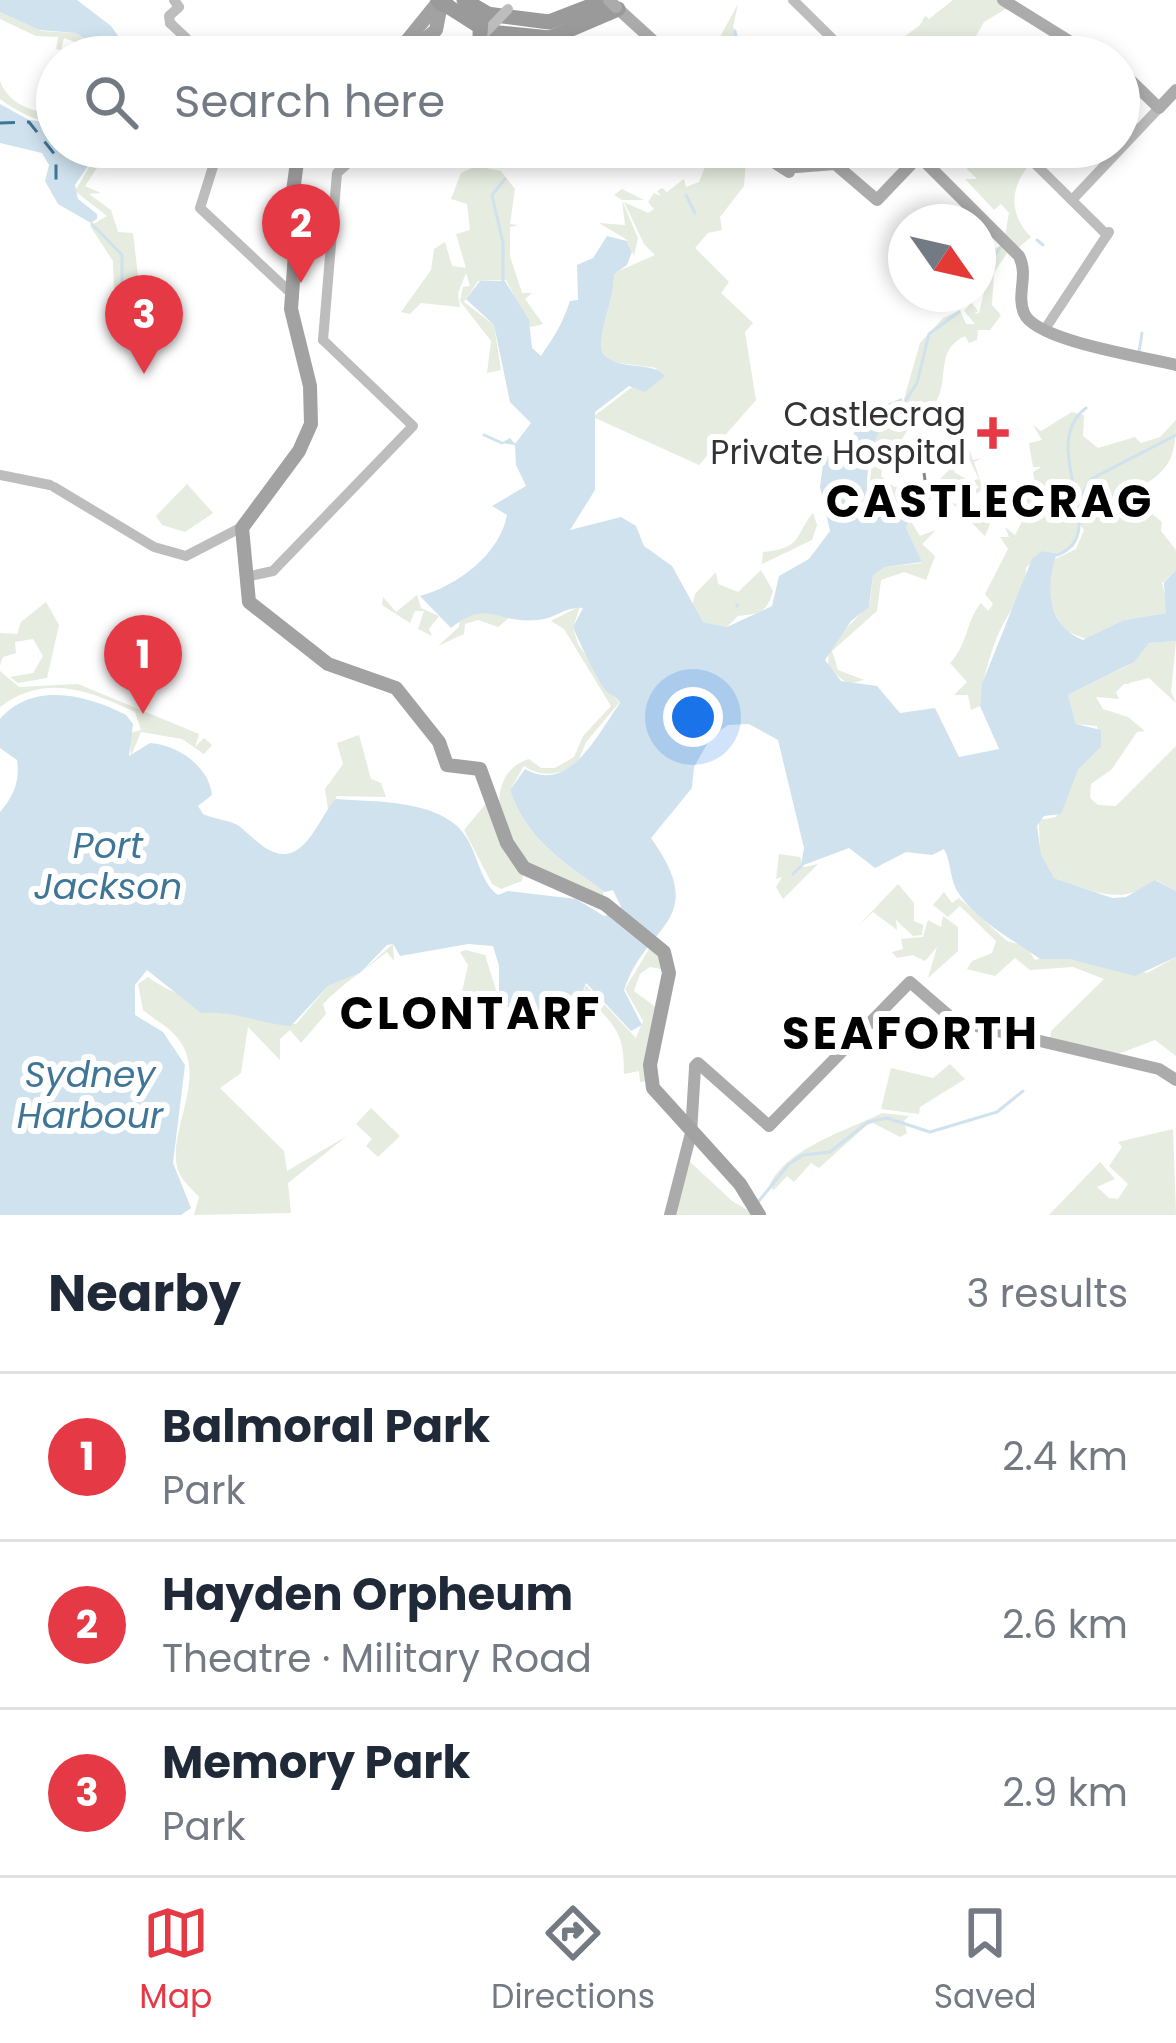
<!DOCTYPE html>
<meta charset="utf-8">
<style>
:root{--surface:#fff;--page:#f6f6f7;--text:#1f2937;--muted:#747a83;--line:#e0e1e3;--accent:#e63946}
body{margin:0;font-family:Poppins,sans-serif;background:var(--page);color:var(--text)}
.compass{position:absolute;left:888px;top:204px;width:108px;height:108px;border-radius:50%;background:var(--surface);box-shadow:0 6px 18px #0003;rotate:124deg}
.you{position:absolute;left:693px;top:717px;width:42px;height:42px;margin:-30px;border:9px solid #fff;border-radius:50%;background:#1a73e8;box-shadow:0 0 0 18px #1a73e833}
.badge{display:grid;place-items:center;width:78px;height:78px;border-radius:50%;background:var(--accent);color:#fff;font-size:39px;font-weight:700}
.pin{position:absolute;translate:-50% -99px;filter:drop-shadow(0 3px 6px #0008)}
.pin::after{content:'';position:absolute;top:63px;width:42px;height:36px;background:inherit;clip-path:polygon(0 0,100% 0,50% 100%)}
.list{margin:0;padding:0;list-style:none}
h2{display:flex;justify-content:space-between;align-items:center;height:156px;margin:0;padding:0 48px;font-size:51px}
h2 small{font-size:39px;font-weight:400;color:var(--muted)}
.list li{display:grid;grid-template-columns:78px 1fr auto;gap:36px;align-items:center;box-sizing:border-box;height:168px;padding:0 48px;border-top:3px solid var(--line)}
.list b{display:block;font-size:45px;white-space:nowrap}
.list p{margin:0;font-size:39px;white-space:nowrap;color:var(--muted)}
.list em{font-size:39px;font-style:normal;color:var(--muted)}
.icon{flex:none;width:66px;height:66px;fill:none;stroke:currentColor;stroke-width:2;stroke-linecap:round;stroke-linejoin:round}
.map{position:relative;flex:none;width:1176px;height:1215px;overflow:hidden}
.search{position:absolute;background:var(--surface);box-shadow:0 6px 18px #0003;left:36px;right:36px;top:36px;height:132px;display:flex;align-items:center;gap:30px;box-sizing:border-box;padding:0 42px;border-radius:66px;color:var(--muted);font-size:45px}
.sheet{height:660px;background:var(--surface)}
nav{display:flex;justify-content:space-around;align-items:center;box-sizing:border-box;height:168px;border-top:3px solid var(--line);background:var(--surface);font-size:33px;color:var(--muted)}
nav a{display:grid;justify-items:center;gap:6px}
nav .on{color:var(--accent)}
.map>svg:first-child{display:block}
</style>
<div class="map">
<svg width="1176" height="1215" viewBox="0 0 1176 1215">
<rect width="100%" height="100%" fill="#fff"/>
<!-- green -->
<g fill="#e6ecdf">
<polygon points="953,0 999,0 1009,7 984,22 964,57 877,57 920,25 925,16 929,19"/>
<polygon points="738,4 733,27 749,57 732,57 734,48 721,35"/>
<polygon points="0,12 41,31 76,33 94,45 111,41 105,26 124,45 133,46 125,53 111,49 91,57 83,45 64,38 61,50 56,49 58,37 36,36 0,19"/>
<path d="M 0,81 C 8,104 34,113 57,114 L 57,123 C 33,121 17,111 0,99 Z"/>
<polygon points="101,147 111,147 85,186 101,193 89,194 111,210 118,232 133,233 138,276 121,290 125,303 114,291 113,261 90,226 107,216 75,191"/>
<path d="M 713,147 L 747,148 L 744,186 L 720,217 L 722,230 L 708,233 L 695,248 L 729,282 L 721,293 L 753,323 L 745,332 L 756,400 L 699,465 L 593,417 L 657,368 L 612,362 L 602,352 C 599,324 614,302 614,273 L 655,255 L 644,244 L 624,202 L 648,213 L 654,209 L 648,202 L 654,193 L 661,196 L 657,191 L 662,188 L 667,192 L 684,179 L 686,187 L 699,182 Z"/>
<path d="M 949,147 L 1014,147 L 1031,163 C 1007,190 1011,217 1031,237 L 1017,249 L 1005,236 L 1009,213 L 1001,204 L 994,210 L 965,179 L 977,179 L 967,169 L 968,162 L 954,157 Z"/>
<polygon points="476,166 501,171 515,189 510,224 518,225 510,227 510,256 522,293 532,293 525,299 543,324 530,327 506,280 478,281 464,302 494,325 501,370 487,373 491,341 460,301 463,287 470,286 466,273 458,293 460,307 421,303 410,314 401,312 431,270 434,249 445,242 452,266 466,268 456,234 470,230 467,204 451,199 461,173"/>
<polygon points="622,189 644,200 622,200 638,238 634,256 627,240 599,223 625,225 622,200 614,195"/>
<path d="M 1001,246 L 1009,250 L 994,273 L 992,305 L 1001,315 L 990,330 L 978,330 L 977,340 L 969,343 L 965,336 C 935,350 949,378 937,400 C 933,407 928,411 925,418 L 914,420 L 900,442 L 885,451 L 881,476 L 894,487 L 939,480 L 958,461 L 954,472 L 968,480 L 938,489 L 912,523 L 920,536 L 936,530 L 922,544 L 935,556 L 926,580 L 904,572 L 881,580 L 877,611 L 832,651 L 838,670 L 864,680 L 848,684 L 828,668 L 829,646 L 870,604 L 873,575 L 885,567 L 922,563 L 906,528 L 917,498 L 894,504 L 868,498 L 875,437 L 887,416 L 902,406 L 920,343 L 943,318 L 960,310 L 966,324 L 975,324 L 964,311 L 969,305 L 958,298 L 968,298 L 978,311 L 974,314 L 979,313 L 985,288 L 978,283 L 978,255 Z"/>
<path d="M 1072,412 L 1084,415 L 1083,436 L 1098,448 L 1135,437 L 1141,443 L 1160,437 L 1176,420 C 1176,452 1172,470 1141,486 L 1149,495 L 1138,494 L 1138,516 L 1150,512 L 1162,522 L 1161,531 L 1176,550 L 1176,570 L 1162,583 L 1169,608 L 1166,613 L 1124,620 L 1088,640 L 1066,631 C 1049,609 1044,584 1055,559 L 1076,549 L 1084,530 L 1080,525 L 1074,546 L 1058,553 L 1042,551 L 1026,568 C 1026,594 1010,609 1000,630 C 990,653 982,681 980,706 L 971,710 L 968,695 L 954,695 L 967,682 L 950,663 C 968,644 966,621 981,603 L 988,611 L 993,604 L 985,594 L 1008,549 L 1000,537 L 1009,537 L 1005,527 L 1015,535 L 1029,508 L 1020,496 L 1036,493 L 1033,472 L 1041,467 L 1033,467 L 1029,443 L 1042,440 L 1033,425 L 1041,431 Z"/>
<polygon points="952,433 956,442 965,436 973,460 982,458 974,462 982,487 991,486 963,500 963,507 972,508 963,508 971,520 981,518 986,506 982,518 990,524 985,536 948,499 955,504 979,487 972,481 979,479 964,449 959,458 956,445 934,458 956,444"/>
<polygon points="187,484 213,513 185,532 162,525 156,516"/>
<path d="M 813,513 L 817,525 L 812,540 L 762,564 L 763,552 C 803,549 795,534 813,513 Z"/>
<path d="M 761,570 L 773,591 C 767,613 759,614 738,616 L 727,627 L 703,622 L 692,606 L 695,594 L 716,572 L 718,584 L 738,592 Z"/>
<polygon points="417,595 421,608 439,616 429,629 432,636 418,629 424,611 415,611 410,623 382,605 383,597 396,612"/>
<polygon points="46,602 59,625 47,678 18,683 10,677 33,673 43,656 33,639 15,642 16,653 3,657 0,665 0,633 17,634 21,622"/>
<path d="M 580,606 L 573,628 L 578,644 L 619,703 L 586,742 L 577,764 C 560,775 541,778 524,766 L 510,790 C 526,839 563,863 604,891 L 602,898 C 581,889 551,882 532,868 C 498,843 481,774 529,759 L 541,768 L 555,768 L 574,757 L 583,736 L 611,706 L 564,629 L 551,621 Z"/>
<polygon points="485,610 509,618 498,627 478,620 465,624 464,634 438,646 459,627 460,618"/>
<path d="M 1176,641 L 1171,692 L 1176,703 L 1149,678 L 1129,683 L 1126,692 L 1129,684 L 1124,684 L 1116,692 L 1119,699 L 1096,697 L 1103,709 L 1128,717 L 1145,731 L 1137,732 L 1112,769 L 1091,784 L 1090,798 L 1098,805 L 1116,806 L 1176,746 L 1176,891 L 1156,880 C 1121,908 1092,890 1054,878 L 1040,855 L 1039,820 L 1056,817 L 1078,770 L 1100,748 L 1097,726 L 1076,724 L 1068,695 L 1127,666 L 1149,643 Z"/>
<path d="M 0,671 L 19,687 L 78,684 L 199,734 L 195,747 L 204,738 L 212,745 L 204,754 L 182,739 L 141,732 L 131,756 L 129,733 L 141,730 L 135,712 C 88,690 45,673 0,707 Z"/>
<polygon points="359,735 371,779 381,783 386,797 337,796 328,809 325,789 343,764 337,743"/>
<polygon points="488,801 524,870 522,881 501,889 492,884 464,830"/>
<polygon points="779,854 800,857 804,867 818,864 783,899 776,887 782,877 776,879"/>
<polygon points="898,884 914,903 914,921 923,925 922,935 913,936 896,920 897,930 873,912 858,926"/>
<polygon points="944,892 952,903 959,898 1007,941 1026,946 1035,960 1052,955 1147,973 1176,957 1176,1056 1155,1040 1118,1054 1050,1040 1051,1031 1104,979 1073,967 1030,970 1015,958 995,976 967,969 972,961 992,953 996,941 960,906 948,917 933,905"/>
<polygon points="943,916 958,927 958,951 928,978 937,947 925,961 913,955 897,958 892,952 903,949 901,939 923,937 928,920 941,927"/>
<path d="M 393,944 L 394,961 L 387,952 C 365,970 342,984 323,1004 L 326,1014 L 301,1043 L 290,1030 L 280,1039 L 280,1060 L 248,1027 L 241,1073 L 220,1088 L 284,1151 L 287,1171 L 347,1136 L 288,1183 L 291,1213 L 194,1215 L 199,1197 C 191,1188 180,1179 177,1167 C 168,1126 213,1071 172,1032 C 164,1024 152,1018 143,1010 L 138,984 L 148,977 C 175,999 262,1024 296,1024 L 328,986 L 360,973 Z"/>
<path d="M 652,944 L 666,970 L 650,967 L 640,974 L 634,991 L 657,1008 L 655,1002 L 659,1002 L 648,1081 L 640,1082 L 639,1071 L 624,1074 C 624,1040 620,1030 595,1005 L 586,1005 L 573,1036 L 572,1023 L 586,985 L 636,1038 L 643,1021 L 625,989 Z"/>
<polygon points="466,950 485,955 497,993 492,1004 458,1010 468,965 460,952"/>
<polygon points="950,1064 965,1079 920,1107 919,1114 881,1109 891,1068 933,1078"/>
<polygon points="371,1108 400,1136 378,1157 366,1146 372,1139 356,1124"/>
<path d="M 882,1113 L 909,1116 L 904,1121 L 907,1133 L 900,1137 L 873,1123 L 867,1125 L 819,1168 L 811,1163 L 794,1182 L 787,1176 L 774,1190 L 769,1187 C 784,1149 846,1131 882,1113 Z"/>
<polygon points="1173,1129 1176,1215 1049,1215 1100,1162 1115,1179 1097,1187 1109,1198 1118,1199 1128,1184 1109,1166 1122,1147 1118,1142"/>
<polygon points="688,1160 732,1201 756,1215 674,1215"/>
</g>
<!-- water -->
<g fill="#cfe2ee">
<polygon points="0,0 77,0 111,26 124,44 93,44 76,33 39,30 0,12"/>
<polygon points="0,104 29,120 57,123 57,147 101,147 75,185 78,199 97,214 97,219 91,223 58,204 45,181 49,165 42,153 0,143"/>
<path d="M 607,236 L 627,241 L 632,252 L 627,265 L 614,274 C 614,303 599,324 602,352 C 617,373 649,359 665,376 L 645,392 L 629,386 L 595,412 L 595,490 L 570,530 L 621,517 L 636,526 L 644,546 L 672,566 L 703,622 L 727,627 L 772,606 L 779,576 L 809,559 L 830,531 L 820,487 L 824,457 L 845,453 L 866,406 L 877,408 L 902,398 L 902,406 C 874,425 866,460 867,493 L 885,504 L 917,498 L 906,528 L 922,562 L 885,567 L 873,575 L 869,607 L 851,621 L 825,660 L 841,681 L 877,686 L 900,713 L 935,708 L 959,757 L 999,749 L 980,706 L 982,684 L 1032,559 L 1042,551 L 1057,553 C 1046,583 1045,625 1083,640 L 1124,620 L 1166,613 L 1164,582 L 1176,570 L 1176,641 L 1149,643 L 1134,662 L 1068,695 L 1076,724 L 1101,730 L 1101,747 L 1078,770 L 1061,814 L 1044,816 L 1037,826 L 1041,855 L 1054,878 L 1112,898 L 1126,897 L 1155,880 L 1176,891 L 1176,957 L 1135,976 L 1070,959 L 1040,959 C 1014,940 978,922 959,894 C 949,880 952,863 944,849 L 932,855 L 906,852 L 875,868 L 849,848 L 801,866 L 804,848 L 778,740 L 749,724 L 728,725 L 711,737 L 694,767 L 692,788 L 651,838 C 711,922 646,922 624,990 L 642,1025 L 631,1031 L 586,983 L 573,1019 L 544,1020 L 499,1004 L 499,966 L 493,946 L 468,944 L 400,956 L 393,944 L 387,945 L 360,973 L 328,986 L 291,1026 C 255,1023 240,1011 201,1013 L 147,970 L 135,985 L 135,1015 L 163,1032 L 185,1065 L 173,1163 L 191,1208 L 181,1215 L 0,1215 L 0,812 C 14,796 20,781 17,760 L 0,748 L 0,719 C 33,681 87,695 126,715 L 133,724 L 129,756 L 150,743 C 179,745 209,767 212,795 L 198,806 L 203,814 C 214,819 230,820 239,826 C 256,839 278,869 303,845 C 315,834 324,813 335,799 C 376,802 446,799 468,840 C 478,858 482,884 498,895 L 508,891 L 576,899 L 604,916 L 623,911 L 613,890 L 605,892 C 564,863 526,839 510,790 L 525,769 C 570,795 598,733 620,703 C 617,697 611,695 606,691 C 599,683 577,638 573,627 L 583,608 C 567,606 554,619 538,620 C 494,624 489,598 451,628 L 420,596 C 457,586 500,554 507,515 L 492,506 L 526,486 L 516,465 L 515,445 L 501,443 L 510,438 L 515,444 L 531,423 L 510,402 L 494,325 L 466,299 L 480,281 L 505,281 L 529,320 L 532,348 L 541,356 C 555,335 561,327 570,301 L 578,300 L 577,265 L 593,258 Z"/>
</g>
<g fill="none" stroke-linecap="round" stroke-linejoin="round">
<!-- stream -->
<g stroke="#cfe2ee" stroke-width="3">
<polyline points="735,31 739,57"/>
<polyline points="686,195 695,213"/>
<polyline points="92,224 122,255 122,296"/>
<polyline points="1037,240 1043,245"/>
<polyline points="982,274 1002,245"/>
<polyline points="503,280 503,243 492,195 505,179"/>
<polyline points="1139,352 1142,333"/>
<polyline points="906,400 917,383 929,334 959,312"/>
<polyline points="484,435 502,443"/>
<polyline points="917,498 929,486"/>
<polyline points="1079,521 1082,495 1091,479 1176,435"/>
<path d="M 1057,555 C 1115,534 1035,447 1086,408"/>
<polyline points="737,605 737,606"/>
<polyline points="793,874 801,866"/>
<polyline points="758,1202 789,1164 803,1155 830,1152 868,1122 887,1118 930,1132 997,1112 1023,1091"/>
</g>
<!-- ferry -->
<polyline stroke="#3f7597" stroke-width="3" stroke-dasharray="15 12" stroke-linecap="butt" points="0,123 29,122 56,156 56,185"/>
<!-- secondary -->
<g stroke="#bdbdbd" stroke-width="10">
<polyline points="793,0 851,57"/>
<polyline points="170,23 186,38 178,57"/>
<polyline points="170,23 169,16 179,7 174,0"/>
<polyline points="458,57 480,35"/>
<polyline points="209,147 217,154 200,208 294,296"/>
<polyline points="1018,147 1107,235"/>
<polyline points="1072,200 1159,108"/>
<polyline points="1045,329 1109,232"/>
<polyline points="323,340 337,173 366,147"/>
<polyline points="0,475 50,485"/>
<polyline points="54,487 154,547 186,556 246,525"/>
<polyline points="246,577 273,571 413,426 323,340"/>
</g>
<!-- primary -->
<g stroke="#ababab" stroke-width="12">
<polyline points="1003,0 1095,57"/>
<polyline points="616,7 671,57"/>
<polyline points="1119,69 1159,108 1176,90"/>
<polyline points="753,149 789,172"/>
<path d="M 783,168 L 835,164 L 877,200 L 919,156 L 1019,256 C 1029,276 1016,294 1024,313 C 1035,341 1145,357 1176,365"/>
<polyline points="700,1065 695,1066 698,1063 769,1126 910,982 955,1021 1159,1069 1176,1080"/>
<polyline points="670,1215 691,1133 695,1068"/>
</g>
<!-- trunk -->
<g stroke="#a2a2a2" stroke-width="14">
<polyline points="394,57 436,5"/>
<polyline points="404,57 436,30 441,4"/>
<polyline points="299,147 290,214 295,254 291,309 310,386 311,424 299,451 242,528 249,602 328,664 396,688 439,742 447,765 480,769 507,843 524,868 605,904 664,952 669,973 650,1065 653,1088 740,1184 759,1215"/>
</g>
<!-- motorway -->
<g stroke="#9a9a9a" stroke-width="15">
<polyline points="438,0 482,28"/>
<polyline points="464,0 493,17"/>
<polyline points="487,14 549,22 606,0"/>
<polyline points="490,32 550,38 618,9"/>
</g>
<!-- rail -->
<polyline stroke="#888" stroke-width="3" stroke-dasharray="12 9" stroke-linecap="butt" points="924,473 925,480"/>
<!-- secondary-bridge -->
<polyline stroke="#bdbdbd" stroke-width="10" points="482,36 508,9"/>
<!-- primary-bridge -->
<polyline stroke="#ababab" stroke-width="12" points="609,0 616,7"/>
<!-- motorway-bridge -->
<g stroke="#9a9a9a" stroke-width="15">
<polyline points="441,4 446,2"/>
<polyline points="480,34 481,19"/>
</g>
</g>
<!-- markers -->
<path fill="#e63946" stroke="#fff" stroke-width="4.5" d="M987 415h12v12h12v12h-12v12h-12v-12h-12v-12h12z"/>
<g text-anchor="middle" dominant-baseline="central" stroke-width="12" stroke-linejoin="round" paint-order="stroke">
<!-- poi labels -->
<g font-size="33" fill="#333" stroke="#fff" text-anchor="end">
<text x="966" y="414">Castlecrag<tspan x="966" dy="38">Private Hospital</tspan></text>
</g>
<!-- water labels -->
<g font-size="36" font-style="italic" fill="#3f7597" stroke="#fff">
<text x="108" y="845">Port<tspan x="108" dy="41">Jackson</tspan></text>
<text x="90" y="1074">Sydney<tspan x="90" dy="41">Harbour</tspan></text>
</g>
<!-- district labels -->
<g font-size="45" font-weight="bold" letter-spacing="3" fill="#000" stroke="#fff">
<text x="990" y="501">CASTLECRAG</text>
<text x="471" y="1013">CLONTARF</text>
<text x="911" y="1033">SEAFORTH</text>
</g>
</g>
</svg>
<svg class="compass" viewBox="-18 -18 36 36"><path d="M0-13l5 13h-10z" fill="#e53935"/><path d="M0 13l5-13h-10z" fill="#747a83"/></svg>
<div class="you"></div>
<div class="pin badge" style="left:143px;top:714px">1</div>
<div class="pin badge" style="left:301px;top:283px">2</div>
<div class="pin badge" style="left:144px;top:374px">3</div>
<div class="search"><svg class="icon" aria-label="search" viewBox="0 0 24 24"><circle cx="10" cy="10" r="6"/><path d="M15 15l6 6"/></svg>Search here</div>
</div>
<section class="sheet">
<h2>Nearby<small>3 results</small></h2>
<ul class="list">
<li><span class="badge">1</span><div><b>Balmoral Park</b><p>Park</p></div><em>2.4 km</em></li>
<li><span class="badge">2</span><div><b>Hayden Orpheum</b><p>Theatre · Military Road</p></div><em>2.6 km</em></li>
<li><span class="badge">3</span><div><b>Memory Park</b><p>Park</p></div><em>2.9 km</em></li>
</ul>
</section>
<nav>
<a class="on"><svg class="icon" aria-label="map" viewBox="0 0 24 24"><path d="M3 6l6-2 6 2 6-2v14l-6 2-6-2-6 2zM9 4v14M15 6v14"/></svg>Map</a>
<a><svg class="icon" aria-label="directions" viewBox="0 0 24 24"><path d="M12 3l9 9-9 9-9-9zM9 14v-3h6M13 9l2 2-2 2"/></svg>Directions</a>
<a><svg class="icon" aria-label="saved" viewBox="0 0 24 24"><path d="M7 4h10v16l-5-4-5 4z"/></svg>Saved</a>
</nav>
